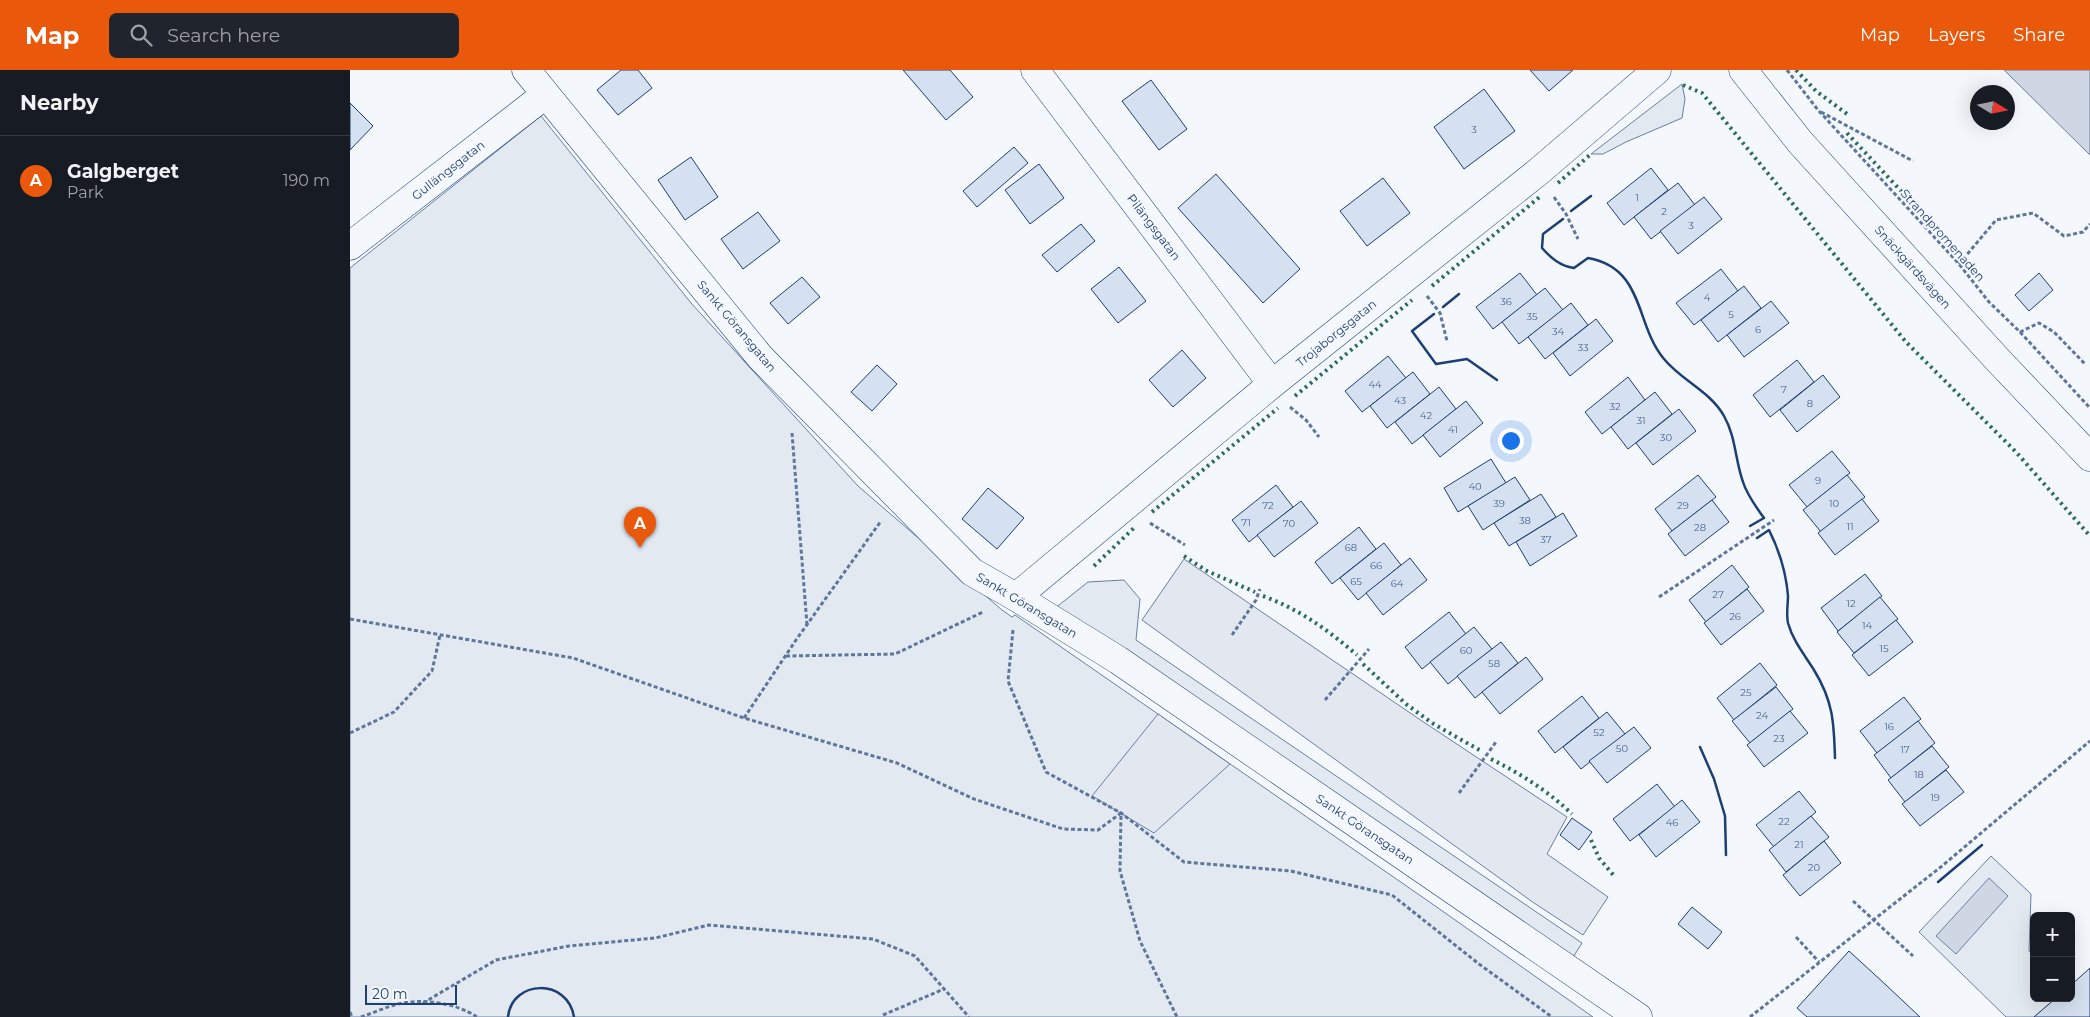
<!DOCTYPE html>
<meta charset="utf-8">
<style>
:root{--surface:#171b24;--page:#20242c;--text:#f1f3f6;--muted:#9ea1a6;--line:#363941;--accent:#ea580c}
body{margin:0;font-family:Montserrat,sans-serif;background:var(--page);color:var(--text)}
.controls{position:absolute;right:15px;bottom:15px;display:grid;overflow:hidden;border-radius:8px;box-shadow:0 5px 20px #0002}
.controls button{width:45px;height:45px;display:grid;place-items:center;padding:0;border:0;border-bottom:1px solid var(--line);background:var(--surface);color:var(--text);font:25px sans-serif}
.compass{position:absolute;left:1620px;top:15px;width:45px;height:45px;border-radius:50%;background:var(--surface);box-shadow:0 5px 20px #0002;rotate:100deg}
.scale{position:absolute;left:15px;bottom:12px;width:92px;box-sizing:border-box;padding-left:5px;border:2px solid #1d3f73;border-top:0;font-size:14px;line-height:18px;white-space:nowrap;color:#1d3f73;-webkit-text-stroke:4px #f4f7fb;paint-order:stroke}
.you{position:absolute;left:1160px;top:370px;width:18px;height:18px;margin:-12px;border:4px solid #fff;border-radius:50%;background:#1a73e8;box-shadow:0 0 0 8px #1a73e833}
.badge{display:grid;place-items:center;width:32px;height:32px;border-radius:50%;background:var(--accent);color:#fff;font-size:16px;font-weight:700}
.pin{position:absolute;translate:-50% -41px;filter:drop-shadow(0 1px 2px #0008)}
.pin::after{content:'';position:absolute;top:26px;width:18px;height:15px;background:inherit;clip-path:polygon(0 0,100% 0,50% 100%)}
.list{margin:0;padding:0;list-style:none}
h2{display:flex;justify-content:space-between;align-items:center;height:65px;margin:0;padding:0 20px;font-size:21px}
h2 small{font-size:16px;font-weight:400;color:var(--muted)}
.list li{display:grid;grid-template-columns:32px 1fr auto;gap:15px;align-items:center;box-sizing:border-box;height:90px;padding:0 20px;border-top:1px solid var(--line)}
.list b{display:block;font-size:19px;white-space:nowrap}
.list p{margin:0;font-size:16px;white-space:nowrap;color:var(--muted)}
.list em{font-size:16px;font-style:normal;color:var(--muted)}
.icon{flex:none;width:28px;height:28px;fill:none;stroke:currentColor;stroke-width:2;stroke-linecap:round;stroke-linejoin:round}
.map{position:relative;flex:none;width:1740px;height:947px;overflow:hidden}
header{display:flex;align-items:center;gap:30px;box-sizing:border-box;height:70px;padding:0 25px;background:var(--accent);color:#fff}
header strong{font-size:24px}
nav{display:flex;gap:28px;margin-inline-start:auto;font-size:18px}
.search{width:350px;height:45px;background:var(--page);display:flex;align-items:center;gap:12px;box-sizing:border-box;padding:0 18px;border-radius:8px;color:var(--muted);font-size:19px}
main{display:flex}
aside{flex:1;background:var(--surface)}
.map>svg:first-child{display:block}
</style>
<header>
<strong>Map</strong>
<div class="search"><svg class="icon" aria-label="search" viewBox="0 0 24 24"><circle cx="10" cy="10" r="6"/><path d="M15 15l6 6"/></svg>Search here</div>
<nav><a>Map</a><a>Layers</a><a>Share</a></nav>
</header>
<main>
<aside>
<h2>Nearby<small></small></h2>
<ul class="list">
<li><span class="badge">A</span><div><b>Galgberget</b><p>Park</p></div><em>190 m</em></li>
</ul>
</aside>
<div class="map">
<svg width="1740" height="947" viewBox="0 0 1740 947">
<rect width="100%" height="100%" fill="#f4f7fb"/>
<!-- green -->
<g fill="#e3e9f0" stroke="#687fa3">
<polygon points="1332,14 1335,29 1332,48 1276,72 1253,84 1241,84"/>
<polygon points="191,46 341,233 508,416 652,540 662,547 665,545 1081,833 1243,947 0,947 0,198"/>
<polygon points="774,510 790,529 786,570 1232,873 1222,889 704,539 738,512"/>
<polygon points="1641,786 1681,824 1679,881 1684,886 1684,928 1706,928 1684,947 1656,947 1569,862"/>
</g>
<!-- parking -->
<g fill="#e3e8f0" stroke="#687fa3">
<polygon points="834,489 1072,651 1217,747 1197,784 1258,827 1233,865 1184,833 792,550"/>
<polygon points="808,644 880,694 804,763 742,726"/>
</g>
<!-- water -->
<g fill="#cfd7e4" stroke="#687fa3">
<polygon points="1654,0 1740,0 1740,85"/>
<polygon points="1639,808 1658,826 1606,884 1586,866"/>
</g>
<!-- building -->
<g fill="#d5e0f0" stroke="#1d3f73">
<polygon points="271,0 288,0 302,18 268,45 247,20"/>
<polygon points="553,0 600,0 623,27 596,50"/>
<polygon points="1180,0 1223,0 1199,21"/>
<polygon points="801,10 837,59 809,80 772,31"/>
<polygon points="1134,19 1165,61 1114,99 1084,57"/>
<polygon points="0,33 23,56 0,80"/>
<polygon points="664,77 678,93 627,137 613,121"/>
<polygon points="341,87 368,127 335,150 308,110"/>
<polygon points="689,94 714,128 680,154 655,120"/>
<polygon points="1301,98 1318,120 1274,155 1257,133"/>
<polygon points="866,104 950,199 913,233 828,138"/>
<polygon points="1033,108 1060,143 1017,176 990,141"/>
<polygon points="1328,113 1345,135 1301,169 1284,147"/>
<polygon points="1354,127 1372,149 1328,184 1310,161"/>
<polygon points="408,142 430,171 393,199 371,169"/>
<polygon points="731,154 745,171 707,202 692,185"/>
<polygon points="769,197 796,231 768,253 741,219"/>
<polygon points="1371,199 1388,221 1344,255 1326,233"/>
<polygon points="1170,203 1187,225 1143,259 1126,237"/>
<polygon points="1689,203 1703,220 1679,241 1665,225"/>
<polygon points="452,207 470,227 438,254 420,233"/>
<polygon points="1394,216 1411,238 1368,272 1351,250"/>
<polygon points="1195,218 1213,240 1169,274 1152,252"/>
<polygon points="1421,231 1439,253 1394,287 1377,265"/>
<polygon points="1221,233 1238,255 1195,289 1178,267"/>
<polygon points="1246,249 1263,271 1220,306 1203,283"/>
<polygon points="832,280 856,308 823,337 799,310"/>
<polygon points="1038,286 1056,308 1012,342 995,321"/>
<polygon points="1447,290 1464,312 1420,347 1403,325"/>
<polygon points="527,295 547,314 522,341 501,322"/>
<polygon points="1063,302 1080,324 1037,358 1020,336"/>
<polygon points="1473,305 1490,327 1447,362 1430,340"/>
<polygon points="1278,307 1295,330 1252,364 1235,342"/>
<polygon points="1089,317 1106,339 1062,374 1045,352"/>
<polygon points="1305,322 1322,344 1278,379 1261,357"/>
<polygon points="1116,331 1133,353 1090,387 1073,365"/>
<polygon points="1329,339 1346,361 1303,395 1286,373"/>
<polygon points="1482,381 1500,403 1457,437 1439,415"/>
<polygon points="1141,389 1156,413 1108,442 1094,418"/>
<polygon points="1348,405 1366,427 1322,461 1305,439"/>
<polygon points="1497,405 1515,427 1471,462 1453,440"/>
<polygon points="1165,407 1180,430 1133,460 1118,436"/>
<polygon points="926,415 943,437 899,472 882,450"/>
<polygon points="638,418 674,448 647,479 612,449"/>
<polygon points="1191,424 1206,447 1159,476 1144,453"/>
<polygon points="1512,429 1529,451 1485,485 1468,463"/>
<polygon points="1362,430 1379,452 1335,486 1318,464"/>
<polygon points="951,431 968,453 924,487 907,465"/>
<polygon points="1213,443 1227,466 1180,496 1166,472"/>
<polygon points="1009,457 1026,479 982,514 965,492"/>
<polygon points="1034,473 1051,495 1008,530 990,508"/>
<polygon points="1060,488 1077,510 1033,545 1016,523"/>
<polygon points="1382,495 1399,517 1356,552 1339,530"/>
<polygon points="1515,504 1532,526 1488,561 1471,538"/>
<polygon points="1397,519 1414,541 1371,575 1354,553"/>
<polygon points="1530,527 1548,549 1504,583 1487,562"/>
<polygon points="1099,542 1116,564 1072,599 1055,577"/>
<polygon points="1546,550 1563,572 1519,606 1502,585"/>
<polygon points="1124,557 1142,579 1098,614 1080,592"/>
<polygon points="1151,572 1168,593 1125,628 1107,606"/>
<polygon points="1176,587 1193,609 1150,644 1132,622"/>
<polygon points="1410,593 1427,615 1384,650 1367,628"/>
<polygon points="1426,617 1443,639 1400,673 1382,651"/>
<polygon points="1232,626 1249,648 1205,683 1188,661"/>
<polygon points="1554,627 1571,649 1527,683 1510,661"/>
<polygon points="1440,641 1458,663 1414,697 1397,675"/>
<polygon points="1257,642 1275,664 1231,699 1213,677"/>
<polygon points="1568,651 1585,673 1541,708 1524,685"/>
<polygon points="1284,657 1301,678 1257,713 1239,691"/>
<polygon points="1582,676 1599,697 1555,732 1538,710"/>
<polygon points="1596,700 1614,722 1570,756 1552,734"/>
<polygon points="1307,714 1325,737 1280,771 1263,749"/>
<polygon points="1449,721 1466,742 1424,777 1406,755"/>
<polygon points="1332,730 1350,752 1306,787 1289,765"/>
<polygon points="1461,746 1479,767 1436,802 1419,780"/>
<polygon points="1222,748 1242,762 1229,780 1210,765"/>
<polygon points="1474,771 1491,793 1450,826 1433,805"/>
<polygon points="1342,837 1372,862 1358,879 1328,854"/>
<polygon points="1499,881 1536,915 1570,947 1457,947 1447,938"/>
<polygon points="1740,898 1740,947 1684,947 1706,928 1721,928 1721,915"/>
</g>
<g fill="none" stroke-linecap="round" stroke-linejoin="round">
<defs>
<g id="minor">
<polyline points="176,0 410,287 622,502 666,527 768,590 1288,947"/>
<polyline points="685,0 922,314"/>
<polyline points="1393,0 1450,72 1647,289 1740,387"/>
<polyline points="0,176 195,25"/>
<polyline points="666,527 922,314 1188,102 1307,0"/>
</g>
</defs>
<!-- minor casing -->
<use href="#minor" stroke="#1d3f73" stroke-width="29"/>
<!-- path -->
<g stroke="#5e769c" stroke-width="3" stroke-dasharray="4 2.5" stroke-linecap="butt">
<polyline points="1437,0 1468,40 1609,194 1639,232 1670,262 1740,338"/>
<polyline points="1471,42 1563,91"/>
<polyline points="1204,127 1216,144 1228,169"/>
<polyline points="1609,194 1646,150 1683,143 1714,166 1733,162 1740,154"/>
<polyline points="1077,226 1090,243 1097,271"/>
<polyline points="1670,262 1689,253 1704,262 1736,295"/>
<polyline points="940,337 956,350 969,367"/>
<polyline points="442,363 457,555"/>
<polyline points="800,453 835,475"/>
<polyline points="1309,527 1424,450"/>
<polyline points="0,549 223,588 394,648 547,693 624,729 713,759 748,760 771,743 770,801 790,871 827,947"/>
<polyline points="663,560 658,611 696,702 771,743 834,792 941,801 1042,825 1129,894 1202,947"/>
<polyline points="882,565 906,530 910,519"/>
<polyline points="436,586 545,584 633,542"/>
<polyline points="975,630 1019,579"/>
<polyline points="394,648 446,570 531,451"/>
<polyline points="0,663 44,642 82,601 90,565"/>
<polyline points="1109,723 1146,672"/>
<polyline points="1503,831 1563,886"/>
<polyline points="1446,867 1469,892"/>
<polyline points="73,933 146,890 219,876 305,868 359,855 523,869 565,886 619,947"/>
<polyline points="0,942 2,947"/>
<polyline points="533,945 594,919"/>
<path d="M 11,947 C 23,943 36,937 48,934 C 72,928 107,933 127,947"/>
<polyline points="1400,947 1592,796 1740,671"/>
</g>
<!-- minor -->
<use href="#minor" stroke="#f4f7fb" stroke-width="28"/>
<!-- hedge -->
<g stroke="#2c6c60" stroke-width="4" stroke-dasharray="2.5 4" stroke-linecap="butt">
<polyline points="1446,0 1466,21 1497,44"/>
<polyline points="1333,15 1352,23 1556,272 1666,382 1740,466"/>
<polyline points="1497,63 1606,180"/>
<polyline points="1208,113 1241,84"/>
<polyline points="1082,216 1192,125"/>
<polyline points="945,326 1062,230"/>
<polyline points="802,442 928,338"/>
<polyline points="834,486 857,501 905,522"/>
<polyline points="744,496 786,456"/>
<path d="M 913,526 C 949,539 978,560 1007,585"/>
<polyline points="1013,594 1056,634 1082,653 1131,681"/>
<path d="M 1141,689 C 1171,704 1198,721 1222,744"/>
<polyline points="1241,770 1249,788 1265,807"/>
</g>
<!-- wall -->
<g stroke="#1d3f73" stroke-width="2.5">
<polyline points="1221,141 1241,126"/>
<path d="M 1213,149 L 1193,164 L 1192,178 C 1201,188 1210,196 1224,198 L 1238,188 C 1295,198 1285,255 1314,289 C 1332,311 1360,321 1374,346 C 1386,367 1385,390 1393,412 C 1397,425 1406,437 1414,448 L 1400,456"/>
<polyline points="1093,237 1109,224"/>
<polyline points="1084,244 1062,261 1086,294 1117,289 1147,310"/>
<path d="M 1407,468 L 1419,460 C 1430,482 1436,501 1438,526 C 1438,534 1436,545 1438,553 C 1443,571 1454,584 1464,600 C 1483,631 1484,652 1485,688"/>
<polyline points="1350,677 1364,709 1375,746 1376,785"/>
<polyline points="1588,812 1632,775"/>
<path d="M 158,947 C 162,909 218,908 224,947"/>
</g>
</g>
<g text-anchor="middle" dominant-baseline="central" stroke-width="4" stroke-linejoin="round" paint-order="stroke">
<!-- number labels -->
<g font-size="10" fill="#4b6792">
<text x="1124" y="59">3</text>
<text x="1287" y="127">1</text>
<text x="1314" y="141">2</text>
<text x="1341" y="155">3</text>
<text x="1357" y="227">4</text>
<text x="1156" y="231">36</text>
<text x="1381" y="244">5</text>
<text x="1182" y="246">35</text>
<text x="1408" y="259">6</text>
<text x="1208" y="261">34</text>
<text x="1233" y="277">33</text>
<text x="1025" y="314">44</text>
<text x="1434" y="319">7</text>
<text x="1050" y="330">43</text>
<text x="1460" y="333">8</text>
<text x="1265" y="336">32</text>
<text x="1076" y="345">42</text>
<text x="1291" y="350">31</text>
<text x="1103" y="359">41</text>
<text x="1316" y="367">30</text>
<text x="1468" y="410">9</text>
<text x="1125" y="416">40</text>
<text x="1149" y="433">39</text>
<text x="1484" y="433">10</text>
<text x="918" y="435">72</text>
<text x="1333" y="435">29</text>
<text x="1175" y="450">38</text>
<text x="896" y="452">71</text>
<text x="939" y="453">70</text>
<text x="1500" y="456">11</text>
<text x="1350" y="457">28</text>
<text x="1196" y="469">37</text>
<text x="1001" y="477">68</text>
<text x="1026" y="495">66</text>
<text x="1006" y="511">65</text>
<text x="1047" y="513">64</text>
<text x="1368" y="524">27</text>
<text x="1501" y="533">12</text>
<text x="1385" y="546">26</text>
<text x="1517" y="555">14</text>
<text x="1534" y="578">15</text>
<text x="1116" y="580">60</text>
<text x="1144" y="593">58</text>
<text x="1396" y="622">25</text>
<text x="1412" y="645">24</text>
<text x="1539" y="656">16</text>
<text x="1249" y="662">52</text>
<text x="1429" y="668">23</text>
<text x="1272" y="678">50</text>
<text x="1555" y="679">17</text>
<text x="1569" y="704">18</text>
<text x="1585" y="727">19</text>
<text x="1434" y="751">22</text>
<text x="1322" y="752">46</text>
<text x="1449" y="774">21</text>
<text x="1464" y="797">20</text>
</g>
<!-- street labels -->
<g font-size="12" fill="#1d3f73" stroke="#f4f7fb">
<text transform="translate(98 100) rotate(-38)">Gullängsgatan</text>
<text transform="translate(804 157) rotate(53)">Pilängsgatan</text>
<text transform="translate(1593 165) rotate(48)">Strandpromenaden</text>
<text transform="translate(1563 197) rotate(48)">Snäckgärdsvägen</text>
<text transform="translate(387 256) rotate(50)">Sankt Göransgatan</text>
<text transform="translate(986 263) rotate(-39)">Trojaborgsgatan</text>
<text transform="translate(677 535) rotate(31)">Sankt Göransgatan</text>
<text transform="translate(1015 759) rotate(34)">Sankt Göransgatan</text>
</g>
</g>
</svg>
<div class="controls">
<button>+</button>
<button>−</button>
</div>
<svg class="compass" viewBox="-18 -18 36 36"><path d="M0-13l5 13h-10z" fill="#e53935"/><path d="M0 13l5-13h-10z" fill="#9ea1a6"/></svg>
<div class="scale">20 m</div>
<div class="you"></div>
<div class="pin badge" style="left:290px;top:478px">A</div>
</div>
</main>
